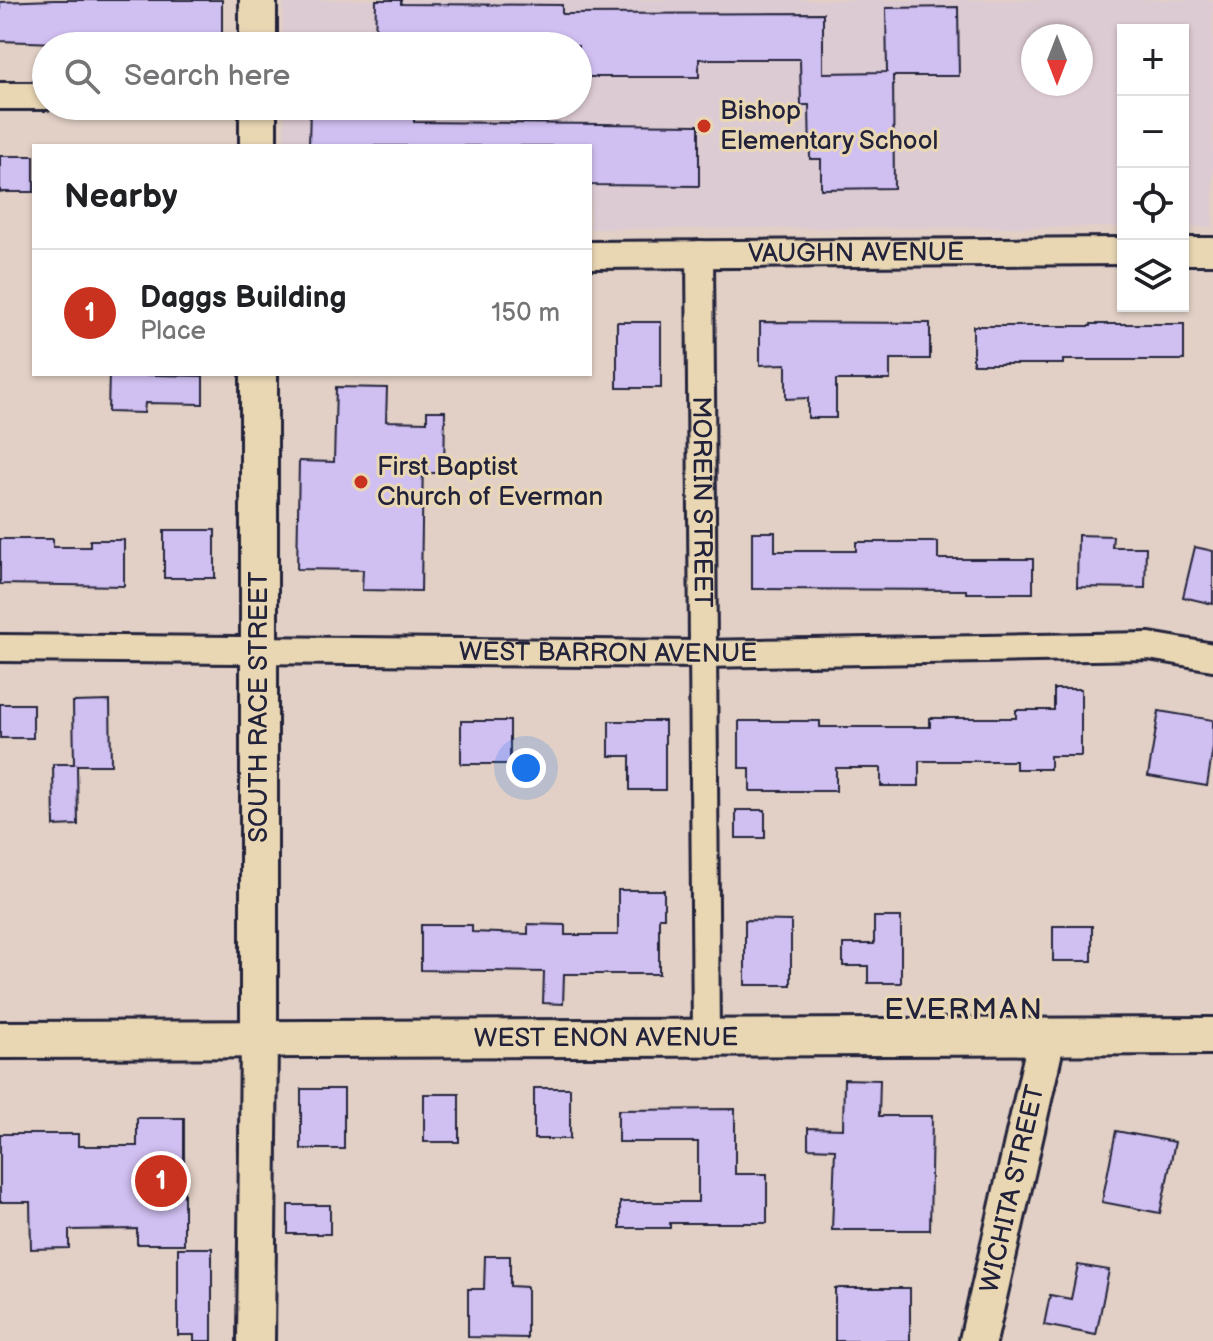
<!DOCTYPE html>
<meta charset="utf-8">
<style>
:root{--surface:#fff;--page:#f2f2f2;--text:#202124;--muted:#757577;--line:#e0e0e0;--accent:#c8321e}
body{margin:0;font-family:"Balsamiq Sans",sans-serif;background:var(--page);color:var(--text)}
.controls{position:absolute;right:24px;top:24px;display:grid;overflow:hidden;border-radius:0px;box-shadow:0 2px 6px #0004}
.controls button{width:72px;height:72px;display:grid;place-items:center;padding:0;border:0;border-bottom:2px solid var(--line);background:var(--surface);color:var(--text);font:40px sans-serif}
.compass{position:absolute;left:1021px;top:24px;width:72px;height:72px;border-radius:50%;background:var(--surface);box-shadow:0 2px 6px #0004;rotate:180deg}
.you{position:absolute;left:526px;top:768px;width:28px;height:28px;margin:-20px;border:6px solid #fff;border-radius:50%;background:#1a73e8;box-shadow:0 0 0 12px #1a73e833}
.badge{display:grid;place-items:center;width:52px;height:52px;border-radius:50%;background:var(--accent);color:#fff;font-size:26px;font-weight:700}
.pin{position:absolute;translate:-50% -50%;border:4px solid #fff;box-shadow:0 2px 8px #0006}
.list{margin:0;padding:0;list-style:none}
h2{display:flex;justify-content:space-between;align-items:center;height:104px;margin:0;padding:0 32px;font-size:34px}
h2 small{font-size:26px;font-weight:400;color:var(--muted)}
.list li{display:grid;grid-template-columns:52px 1fr auto;gap:24px;align-items:center;box-sizing:border-box;height:128px;padding:0 32px;border-top:2px solid var(--line)}
.list b{display:block;font-size:30px;white-space:nowrap}
.list p{margin:0;font-size:26px;white-space:nowrap;color:var(--muted)}
.list em{font-size:26px;font-style:normal;color:var(--muted)}
.icon{flex:none;width:44px;height:44px;fill:none;stroke:currentColor;stroke-width:2;stroke-linecap:round;stroke-linejoin:round}
.map{position:relative;flex:none;width:1213px;height:1341px;overflow:hidden}
.search{position:absolute;background:var(--surface);box-shadow:0 2px 6px #0004;left:32px;top:32px;width:560px;height:88px;display:flex;align-items:center;gap:20px;box-sizing:border-box;padding:0 28px;border-radius:44px;color:var(--muted);font-size:30px}
.panel{position:absolute;background:var(--surface);box-shadow:0 2px 6px #0004;left:32px;top:144px;width:560px;height:232px;border-radius:0px}
.map>svg:first-child{display:block}
</style>
<div class="map">
<svg width="1213" height="1341" viewBox="0 0 1213 1341">
<rect width="100%" height="100%" fill="#e2d0c6"/>
<filter id="ink" filterUnits="userSpaceOnUse"><feTurbulence type="fractalNoise" baseFrequency=".0125" numOctaves="2"/><feDisplacementMap in="SourceGraphic" scale="16" xChannelSelector="R" yChannelSelector="G"/><feConvolveMatrix kernelMatrix="1 2 1 2 8 2 1 2 1" color-interpolation-filters="sRGB"/></filter>
<g filter="url(#ink)">
<!-- built -->
<path fill="#ddcbd3" fill-rule="evenodd" d="M 283,0 L 1213,0 L 1213,227 L 1183,227 L 1183,30 L 1123,30 L 1123,227 L 590,229 L 590,146 L 285,146 L 284,106 L 578,106 L 578,46 L 283,46 ZM 1033,36 L 1081,36 L 1081,84 L 1033,84 Z"/>
<!-- building -->
<g fill="#d0bff1" stroke="#22223b" stroke-width="2">
<polygon points="54,0 222,0 222,39 154,39 154,42 84,42 84,44 0,41 0,2"/>
<polygon points="376,0 401,0 401,4 562,5 562,14 823,13 823,73 887,72 886,8 958,7 959,76 893,76 894,188 821,189 821,159 810,159 809,105 801,105 800,59 699,59 699,77 578,77 578,46 375,46"/>
<polygon points="310,106 414,106 414,122 699,125 699,186 590,185 590,146 309,146"/>
<rect x="0" y="156" width="34" height="36"/>
<rect x="617" y="322" width="44" height="66"/>
<polygon points="760,322 930,323 930,359 890,359 890,380 836,380 836,418 808,418 808,398 786,399 786,364 760,365"/>
<polygon points="1091,324 1184,324 1184,360 1063,360 1063,364 973,364 973,326 1091,326"/>
<polygon points="109,374 203,376 203,404 145,403 144,413 108,412"/>
<polygon points="336,387 387,388 386,421 427,422 427,411 445,411 444,473 427,473 427,456 423,456 421,591 362,590 363,570 297,569 299,461 334,462"/>
<rect x="164" y="530" width="51" height="48"/>
<polygon points="752,532 775,532 775,551 856,551 856,542 938,542 938,559 1033,559 1033,593 966,593 966,590 752,589"/>
<polygon points="1078,535 1113,536 1112,547 1146,547 1145,588 1077,587"/>
<polygon points="0,539 53,539 53,547 90,547 90,540 124,540 124,586 0,584"/>
<polygon points="1195,547 1213,551 1213,604 1183,597"/>
<polygon points="1054,689 1081,689 1081,756 1050,756 1050,769 1016,769 1016,761 919,761 919,786 881,786 881,768 836,768 836,791 750,791 750,768 739,768 739,721 820,721 820,727 930,727 930,718 1016,718 1016,710 1054,710"/>
<polygon points="110,701 111,765 77,765 78,825 54,826 53,764 74,764 73,702"/>
<rect x="0" y="704" width="33" height="34"/>
<polygon points="1159,711 1213,720 1213,748 1207,786 1148,776"/>
<rect x="461" y="721" width="49" height="43"/>
<polygon points="609,721 665,721 665,790 630,790 630,756 609,756"/>
<rect x="736" y="810" width="29" height="28"/>
<polygon points="618,890 664,890 664,917 659,917 659,974 564,974 563,1004 543,1003 544,972 421,970 421,925 472,925 472,932 528,934 528,924 565,925 565,935 618,935"/>
<polygon points="874,917 901,917 901,983 868,983 868,966 843,966 843,944 874,944"/>
<polygon points="745,920 791,921 791,985 745,985"/>
<rect x="1053" y="926" width="39" height="35"/>
<polygon points="844,1079 880,1080 879,1116 932,1116 930,1230 832,1230 835,1149 808,1148 808,1128 843,1129"/>
<rect x="534" y="1088" width="36" height="51"/>
<rect x="301" y="1089" width="43" height="60"/>
<rect x="424" y="1094" width="35" height="48"/>
<polygon points="735,1109 735,1174 767,1174 767,1223 670,1223 670,1228 620,1228 620,1202 698,1202 698,1142 618,1142 618,1110"/>
<polygon points="137,1118 184,1118 184,1244 137,1244 137,1229 69,1230 69,1248 31,1249 30,1202 0,1202 0,1134 78,1134 78,1146 137,1146"/>
<polygon points="1116,1131 1175,1142 1160,1213 1102,1202"/>
<rect x="288" y="1205" width="42" height="29"/>
<polygon points="178,1248 212,1248 212,1341 194,1341 194,1335 178,1335"/>
<polygon points="485,1256 510,1256 510,1286 527,1287 527,1338 468,1337 468,1289 484,1289"/>
<polygon points="1078,1265 1109,1270 1096,1335 1044,1325 1050,1295 1071,1299"/>
<rect x="835" y="1288" width="75" height="53"/>
</g>
<g fill="none" stroke-linecap="round" stroke-linejoin="round">
<defs>
<g id="street">
<polyline points="0,96 46,96"/>
<polyline points="1183,251 1213,251"/>
<path id="s1" d="M 700,254 L 706,1037"/>
<path id="s2" d="M 590,255 L 1123,251"/>
<path id="s3" d="M 0,648 L 701,654 L 1149,646 L 1213,657"/>
</g>
<g id="secondary">
<polyline points="258,0 258,46"/>
<polyline points="258,106 258,146"/>
<path id="s4" d="M 0,1040 L 1213,1036"/>
<polyline points="256,1341 259,1039 259,374"/>
<path id="s5" d="M 978,1341 L 1047,1037"/>
</g>
</defs>
<!-- street casing -->
<use href="#street" stroke="#22223b" stroke-width="32"/>
<!-- secondary casing -->
<use href="#secondary" stroke="#22223b" stroke-width="42"/>
<!-- street -->
<use href="#street" stroke="#e9d7b4" stroke-width="26"/>
<!-- secondary -->
<use href="#secondary" stroke="#e9d7b4" stroke-width="36"/>
</g>
</g>
<!-- markers -->
<g fill="#c8321e" stroke="#e9d7b4" stroke-width="3">
<circle cx="704" cy="126" r="8"/>
<circle cx="361" cy="482" r="8"/>
</g>
<g text-anchor="middle" dominant-baseline="central" stroke-width="6" stroke-linejoin="round" paint-order="stroke">
<!-- poi labels -->
<g font-size="26" fill="#22223b" stroke="#e9d7b4" text-anchor="start">
<text x="720" y="111">Bishop<tspan x="720" dy="30">Elementary School</tspan></text>
<text x="377" y="467">First Baptist<tspan x="377" dy="30">Church of Everman</tspan></text>
</g>
<!-- street labels -->
<g font-size="26" fill="#22223b" stroke="#e9d7b4">
<text stroke="none"><textPath href="#s2" startOffset="266">VAUGHN AVENUE</textPath></text>
<text stroke="none"><textPath href="#s1" startOffset="248">MOREIN STREET</textPath></text>
<text stroke="none"><textPath href="#s3" startOffset="608">WEST BARRON AVENUE</textPath></text>
<text transform="translate(259 707) rotate(-90)">SOUTH RACE STREET</text>
<text stroke="none"><textPath href="#s4" startOffset="606">WEST ENON AVENUE</textPath></text>
<text stroke="none"><textPath href="#s5" startOffset="156">WICHITA STREET</textPath></text>
</g>
<!-- quarter labels -->
<g font-size="30" letter-spacing="2" fill="#22223b" stroke="#e9d7b4">
<text x="964" y="1010">EVERMAN</text>
</g>
</g>
</svg>
<div class="controls">
<button>+</button>
<button>−</button>
<button><svg class="icon" aria-label="locate" viewBox="0 0 24 24"><circle cx="12" cy="12" r="6"/><path d="M12 2v4M12 18v4M2 12h4M18 12h4"/></svg></button>
<button><svg class="icon" aria-label="layers" viewBox="0 0 24 24"><path d="M12 4l9 5-9 5-9-5zM3 14l9 5 9-5"/></svg></button>
</div>
<svg class="compass" viewBox="-18 -18 36 36"><path d="M0-13l5 13h-10z" fill="#e53935"/><path d="M0 13l5-13h-10z" fill="#757577"/></svg>
<div class="you"></div>
<div class="pin badge" style="left:161px;top:1181px">1</div>
<div class="search"><svg class="icon" aria-label="search" viewBox="0 0 24 24"><circle cx="10" cy="10" r="6"/><path d="M15 15l6 6"/></svg>Search here</div>
<section class="panel">
<h2>Nearby<small></small></h2>
<ul class="list">
<li><span class="badge">1</span><div><b>Daggs Building</b><p>Place</p></div><em>150 m</em></li>
</ul>
</section>
</div>
